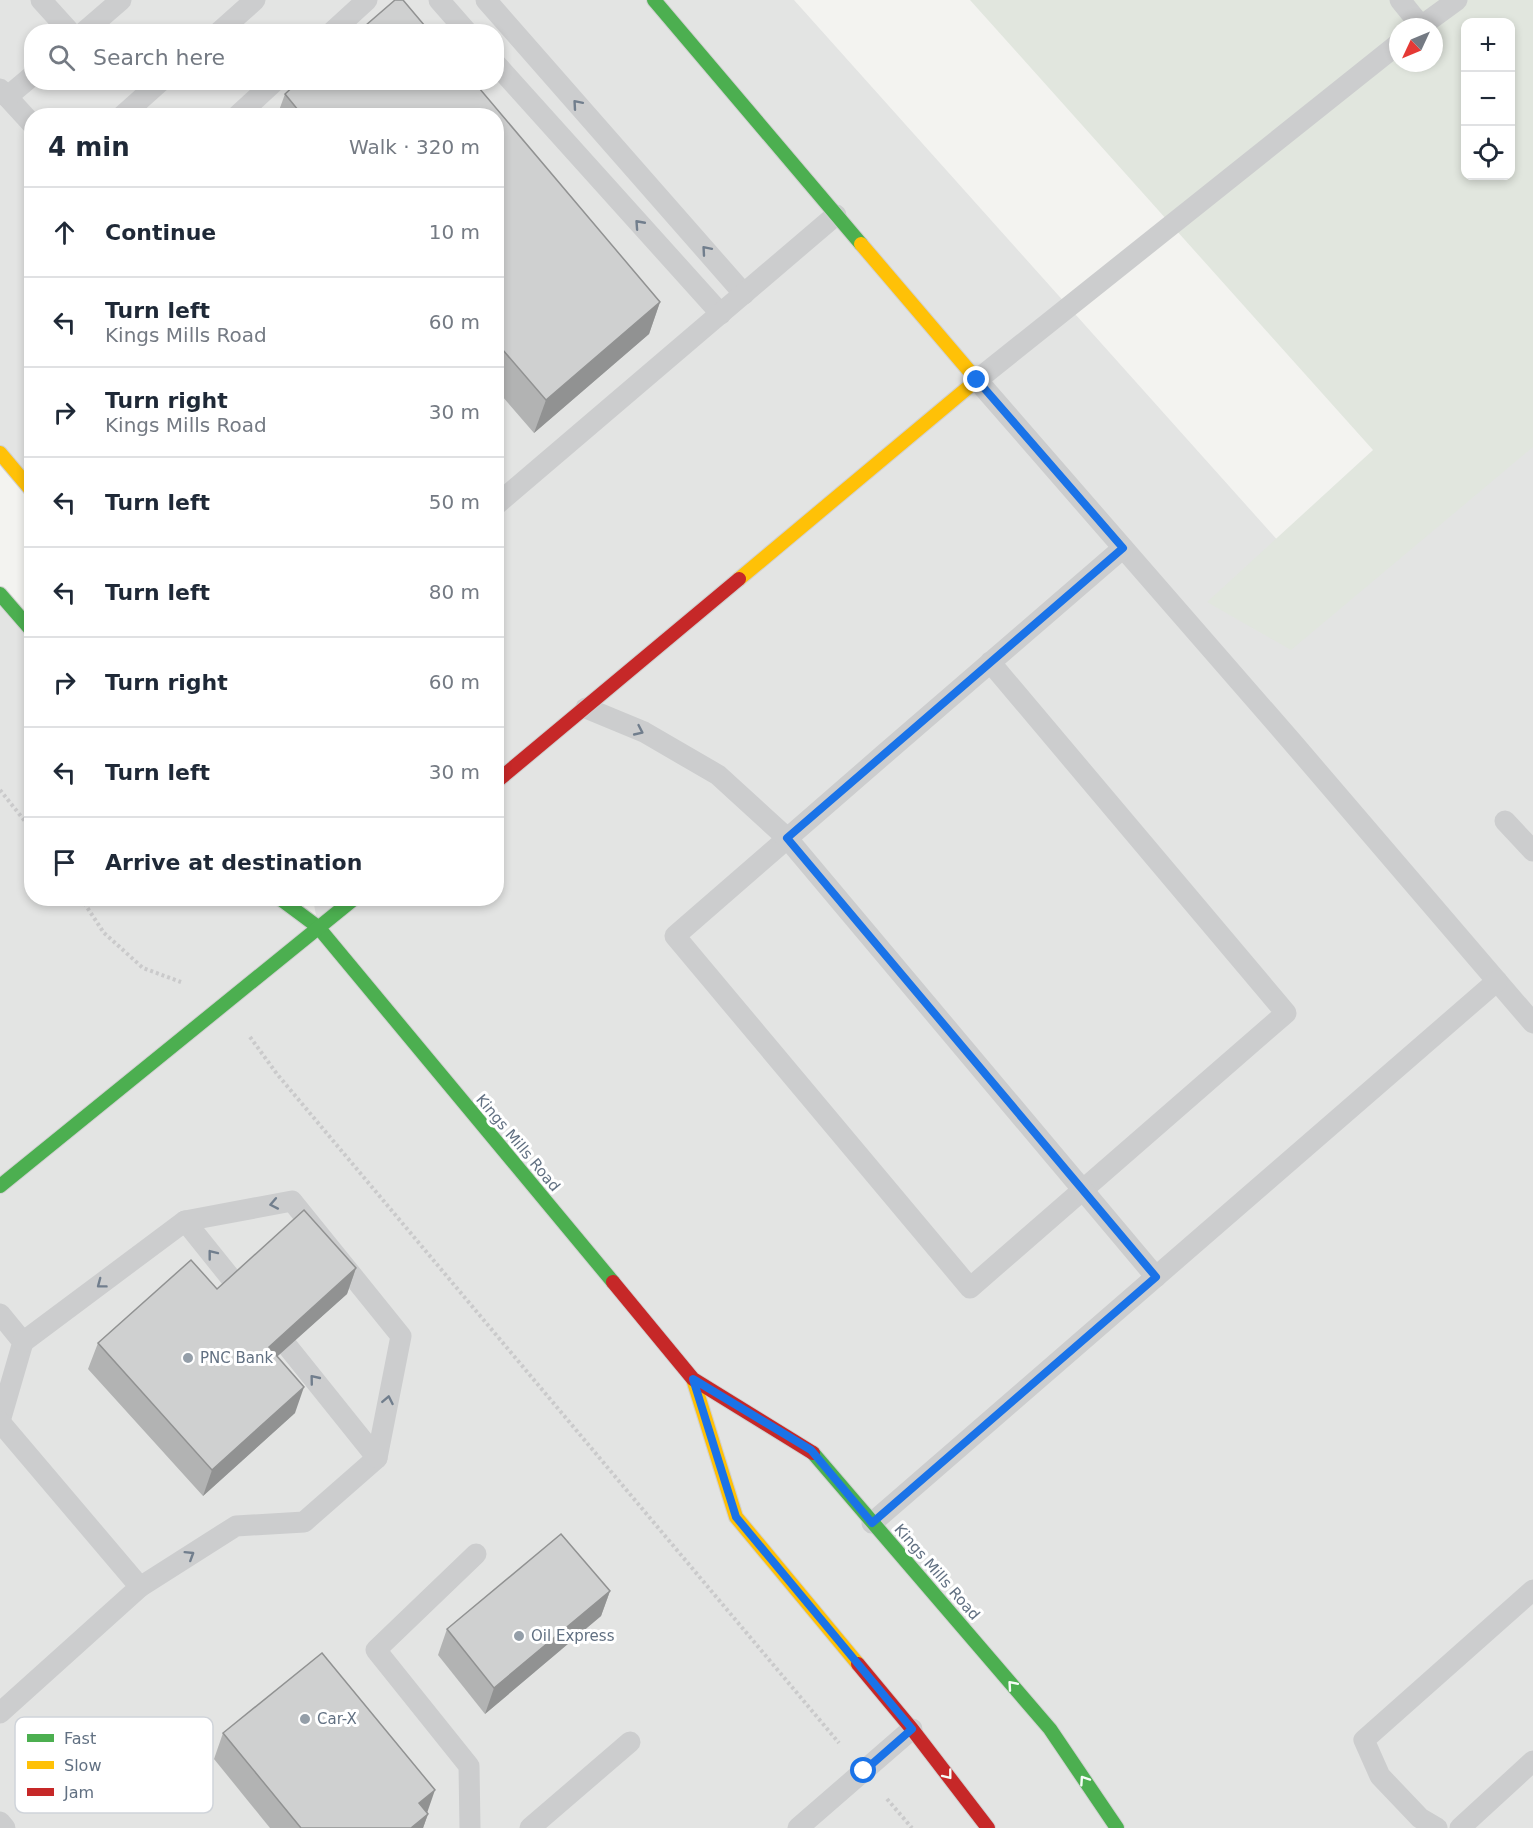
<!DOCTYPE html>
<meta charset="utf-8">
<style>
:root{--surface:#fff;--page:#f6f6f7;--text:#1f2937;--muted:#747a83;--line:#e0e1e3}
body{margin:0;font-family:"DejaVu Sans",sans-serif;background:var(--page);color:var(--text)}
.controls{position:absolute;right:18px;top:18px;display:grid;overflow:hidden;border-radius:12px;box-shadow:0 3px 9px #0003}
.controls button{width:54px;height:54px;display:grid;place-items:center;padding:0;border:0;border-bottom:2px solid var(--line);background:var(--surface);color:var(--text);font:30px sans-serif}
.compass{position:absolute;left:1389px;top:18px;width:54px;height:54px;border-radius:50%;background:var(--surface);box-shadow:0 3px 9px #0003;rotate:226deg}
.stop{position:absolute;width:18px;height:18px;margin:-14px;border:4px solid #1a73e8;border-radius:50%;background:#fff}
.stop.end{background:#1a73e8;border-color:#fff;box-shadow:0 2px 6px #0008}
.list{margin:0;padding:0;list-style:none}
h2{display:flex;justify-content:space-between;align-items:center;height:78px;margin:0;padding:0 24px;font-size:26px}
h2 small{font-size:20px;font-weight:400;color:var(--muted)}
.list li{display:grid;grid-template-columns:39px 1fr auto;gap:18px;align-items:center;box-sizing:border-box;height:90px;padding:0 24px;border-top:2px solid var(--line)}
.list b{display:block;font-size:22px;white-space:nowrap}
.list p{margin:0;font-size:20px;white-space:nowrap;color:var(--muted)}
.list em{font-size:20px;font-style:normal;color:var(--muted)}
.icon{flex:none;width:33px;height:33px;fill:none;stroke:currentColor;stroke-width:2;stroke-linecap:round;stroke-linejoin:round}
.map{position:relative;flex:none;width:1533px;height:1828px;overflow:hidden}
.search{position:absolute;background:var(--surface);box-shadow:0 3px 9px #0003;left:24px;top:24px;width:480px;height:66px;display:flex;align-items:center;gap:15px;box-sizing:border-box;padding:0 21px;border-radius:24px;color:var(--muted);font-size:22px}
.panel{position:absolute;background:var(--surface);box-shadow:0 3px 9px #0003;left:24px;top:108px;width:480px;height:798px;border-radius:24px}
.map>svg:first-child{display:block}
</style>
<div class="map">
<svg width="1533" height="1828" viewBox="0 0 1533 1828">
<rect width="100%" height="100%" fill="#f3f3f0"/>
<!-- built -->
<path fill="#e3e4e3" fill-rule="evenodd" d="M 0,0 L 794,0 L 1306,572 L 1533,378 L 1533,1828 L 0,1828 L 0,594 L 31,631 L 32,898 L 279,899 L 318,926 L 313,899 L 496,898 L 496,116 L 32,116 L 31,491 L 0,453 ZM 32,32 L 496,32 L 496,82 L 32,82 Z"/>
<!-- green -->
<path fill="#e1e6de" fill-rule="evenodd" d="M 970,0 L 1533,0 L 1533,447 L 1291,650 L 1207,602 L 1373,450 ZM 1466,22 L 1510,22 L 1510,176 L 1466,176 ZM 1398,27 L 1434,27 L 1434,63 L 1398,63 Z"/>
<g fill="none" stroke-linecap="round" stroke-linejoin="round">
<defs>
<g id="fast">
<polyline points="654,0 861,244"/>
<polyline points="0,594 32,631"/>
<polyline points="279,898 318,927 613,1282"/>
<polyline points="0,1186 355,898"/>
<polyline points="813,1453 1050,1729 1117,1828"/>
</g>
<g id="slow">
<polyline points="0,453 32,491"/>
<polyline points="739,579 977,380 861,244"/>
<polyline points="693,1379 736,1517 858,1664"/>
</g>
<g id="jam">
<polyline points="496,782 739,579"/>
<polyline points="613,1282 693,1379 813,1453"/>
<polyline points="858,1664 912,1729 988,1828"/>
</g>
</defs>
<!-- fast casing -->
<use href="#fast" stroke="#d1d1d1" stroke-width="16"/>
<!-- slow casing -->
<use href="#slow" stroke="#d1d1d1" stroke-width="16"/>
<!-- jam casing -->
<use href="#jam" stroke="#d1d1d1" stroke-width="16"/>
<!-- path -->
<g stroke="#cacacb" stroke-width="4" stroke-dasharray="3 3" stroke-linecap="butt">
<polyline points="0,790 32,830"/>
<polyline points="81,898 104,933 143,968 181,982"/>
<polyline points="250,1037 277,1074 839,1743"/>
<polyline points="887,1799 912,1828"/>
</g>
<!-- lane -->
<g stroke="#cccdce" stroke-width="21">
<polyline points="41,0 70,32"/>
<polyline points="439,0 467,32"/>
<polyline points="486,0 744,294"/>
<polyline points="1400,0 1421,26"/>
<polyline points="1420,27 1457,0"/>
<polyline points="84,32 121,0"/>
<polyline points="219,32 255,0"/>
<polyline points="332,32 367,0"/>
<polyline points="1398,44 977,380 1293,743 1533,1023"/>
<polyline points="496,64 721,314"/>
<polyline points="0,89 32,124"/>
<polyline points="7,97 32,76"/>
<polyline points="122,116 160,82"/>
<polyline points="237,116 274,82"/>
<polyline points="496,505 836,215"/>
<path d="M 990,662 L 1286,1013 L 970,1288 L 675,936 C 824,806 973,677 1123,548"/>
<polyline points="586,708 644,732 718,775 787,838 1156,1277"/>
<polyline points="1505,821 1533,851"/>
<polyline points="185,1221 238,1287"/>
<polyline points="0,1314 23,1342 0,1421"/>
<polyline points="23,1342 185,1221 292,1201 401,1336 377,1458 304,1522 236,1526 140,1587"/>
<polyline points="288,1347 377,1458"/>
<polyline points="0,1422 140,1587 0,1713"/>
<polyline points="872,1523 1497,981"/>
<polyline points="0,1822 5,1828"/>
<polyline points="470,1828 469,1766 376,1650 476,1554"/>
<polyline points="530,1828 630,1742"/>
<polyline points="798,1828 912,1729"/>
<polyline points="1437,1828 1420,1818 1380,1776 1364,1740 1533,1590"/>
<polyline points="1460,1828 1533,1761"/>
</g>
<!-- fast -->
<use href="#fast" stroke="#4caf50" stroke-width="14"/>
<!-- slow -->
<use href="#slow" stroke="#ffc107" stroke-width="14"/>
<!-- jam -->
<use href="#jam" stroke="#c62828" stroke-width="14"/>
</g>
<!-- wall -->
<g fill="#b2b3b3">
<polygon points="298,82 474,82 660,302 649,334 534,433 496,389 496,116 277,116 285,94"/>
<polygon points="356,1268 347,1294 277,1356 295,1413 203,1496 88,1369 98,1343 217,1289"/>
<polygon points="610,1591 601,1616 485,1714 438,1655 447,1629"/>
<polygon points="223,1733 427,1812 428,1814 423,1828 270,1828 214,1759"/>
</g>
<!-- shaded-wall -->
<g fill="#919292">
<polygon points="660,302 649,334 534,433 546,400"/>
<polygon points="356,1268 347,1294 260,1372 269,1347"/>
<polygon points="304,1387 295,1413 203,1496 212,1470"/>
<polygon points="610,1591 601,1616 485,1714 494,1688"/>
<polygon points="435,1790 426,1816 419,1803"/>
<polygon points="428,1814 423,1828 411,1828"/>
</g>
<!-- building -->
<g fill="#cfd0d0" stroke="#919292" stroke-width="1.5">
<polygon points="395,0 403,0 430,32 358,32"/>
<polygon points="298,82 474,82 660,302 546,400 496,342 496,116 303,116 285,94"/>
<polygon points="304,1210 356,1268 269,1347 304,1387 212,1470 98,1343 191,1260 217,1289"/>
<polygon points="561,1534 610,1591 494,1688 447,1629"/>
<polygon points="322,1653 435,1790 419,1803 428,1814 411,1828 301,1828 223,1733"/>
</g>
<!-- one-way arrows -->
<defs><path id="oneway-chevron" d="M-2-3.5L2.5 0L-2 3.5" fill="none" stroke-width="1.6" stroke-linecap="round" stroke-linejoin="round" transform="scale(1.5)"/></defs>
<g stroke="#717e8d">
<use href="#oneway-chevron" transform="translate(577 104) rotate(-131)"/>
<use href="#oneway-chevron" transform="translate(639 224) rotate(-132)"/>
<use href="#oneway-chevron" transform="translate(706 250) rotate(-131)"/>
<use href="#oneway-chevron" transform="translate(639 731) rotate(25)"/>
<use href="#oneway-chevron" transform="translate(274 1204) rotate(169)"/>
<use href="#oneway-chevron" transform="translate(212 1254) rotate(-128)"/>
<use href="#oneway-chevron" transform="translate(101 1284) rotate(143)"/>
<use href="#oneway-chevron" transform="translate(314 1379) rotate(-129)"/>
<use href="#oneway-chevron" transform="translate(388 1400) rotate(-79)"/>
<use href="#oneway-chevron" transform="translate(190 1555) rotate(-32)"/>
</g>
<g stroke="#f6fbf6">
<use href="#oneway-chevron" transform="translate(1012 1685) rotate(-131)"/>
<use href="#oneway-chevron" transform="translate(948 1775) rotate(52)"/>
<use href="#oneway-chevron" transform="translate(1084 1780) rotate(-124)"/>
</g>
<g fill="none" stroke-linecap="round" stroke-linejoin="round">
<!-- route -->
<polyline stroke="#1a73e8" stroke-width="8" points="864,1771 912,1729 736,1517 693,1379 811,1450 872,1523 1156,1277 787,838 1123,548 977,380"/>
</g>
<!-- markers -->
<g fill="#949ea8" stroke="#fff" stroke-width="2">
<circle cx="188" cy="1358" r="6"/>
<circle cx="519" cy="1636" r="6"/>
<circle cx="305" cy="1719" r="6"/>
</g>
<g text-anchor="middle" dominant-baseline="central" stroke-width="6" stroke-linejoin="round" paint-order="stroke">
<!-- street labels -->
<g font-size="15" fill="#617082" stroke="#fff">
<text transform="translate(518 1143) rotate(50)">Kings Mills Road</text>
<text transform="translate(937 1572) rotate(49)">Kings Mills Road</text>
</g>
<!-- poi labels -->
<g font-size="15" fill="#617082" stroke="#fff" text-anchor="start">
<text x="200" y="1358">PNC Bank</text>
<text x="531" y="1636">Oil Express</text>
<text x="317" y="1719">Car-X</text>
</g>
</g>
<!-- legend -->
<rect x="15" y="1717" width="198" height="96" rx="9" fill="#fff" stroke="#d0d4da" stroke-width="1.5"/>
<rect x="27" y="1734" width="27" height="8" fill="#4caf50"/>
<rect x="27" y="1761" width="27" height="8" fill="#ffc107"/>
<rect x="27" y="1788" width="27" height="8" fill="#c62828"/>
<g font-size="16" fill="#617082">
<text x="64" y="1744">Fast</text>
<text x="64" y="1771">Slow</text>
<text x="64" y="1798">Jam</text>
</g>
</svg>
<div class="controls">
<button>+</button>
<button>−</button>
<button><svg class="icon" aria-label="locate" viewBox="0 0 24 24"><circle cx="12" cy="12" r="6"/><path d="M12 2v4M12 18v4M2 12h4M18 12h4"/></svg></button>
</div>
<svg class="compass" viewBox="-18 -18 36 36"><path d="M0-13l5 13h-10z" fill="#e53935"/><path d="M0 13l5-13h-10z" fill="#747a83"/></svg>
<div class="stop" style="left:864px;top:1771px"></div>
<div class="stop end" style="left:977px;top:380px"></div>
<div class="search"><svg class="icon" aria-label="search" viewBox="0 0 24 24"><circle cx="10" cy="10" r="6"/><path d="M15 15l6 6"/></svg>Search here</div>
<section class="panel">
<h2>4 min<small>Walk · 320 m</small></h2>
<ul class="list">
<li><svg class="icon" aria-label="ahead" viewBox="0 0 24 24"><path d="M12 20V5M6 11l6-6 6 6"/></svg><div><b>Continue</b></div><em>10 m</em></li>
<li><svg class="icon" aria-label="left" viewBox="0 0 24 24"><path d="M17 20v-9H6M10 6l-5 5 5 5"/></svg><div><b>Turn left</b><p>Kings Mills Road</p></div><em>60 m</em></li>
<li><svg class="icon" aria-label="right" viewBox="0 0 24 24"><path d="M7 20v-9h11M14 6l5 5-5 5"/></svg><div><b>Turn right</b><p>Kings Mills Road</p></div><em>30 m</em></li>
<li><svg class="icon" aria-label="left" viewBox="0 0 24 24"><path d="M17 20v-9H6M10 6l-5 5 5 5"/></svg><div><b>Turn left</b></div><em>50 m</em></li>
<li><svg class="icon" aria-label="left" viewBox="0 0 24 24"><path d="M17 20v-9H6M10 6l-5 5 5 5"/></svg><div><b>Turn left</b></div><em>80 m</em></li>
<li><svg class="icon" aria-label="right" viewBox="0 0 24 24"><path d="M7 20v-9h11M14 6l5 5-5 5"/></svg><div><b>Turn right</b></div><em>60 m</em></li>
<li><svg class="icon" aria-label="left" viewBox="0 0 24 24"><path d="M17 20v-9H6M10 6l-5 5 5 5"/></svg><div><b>Turn left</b></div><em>30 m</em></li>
<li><svg class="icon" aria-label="arrive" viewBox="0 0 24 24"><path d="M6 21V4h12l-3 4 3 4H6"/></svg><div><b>Arrive at destination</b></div></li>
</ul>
</section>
</div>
